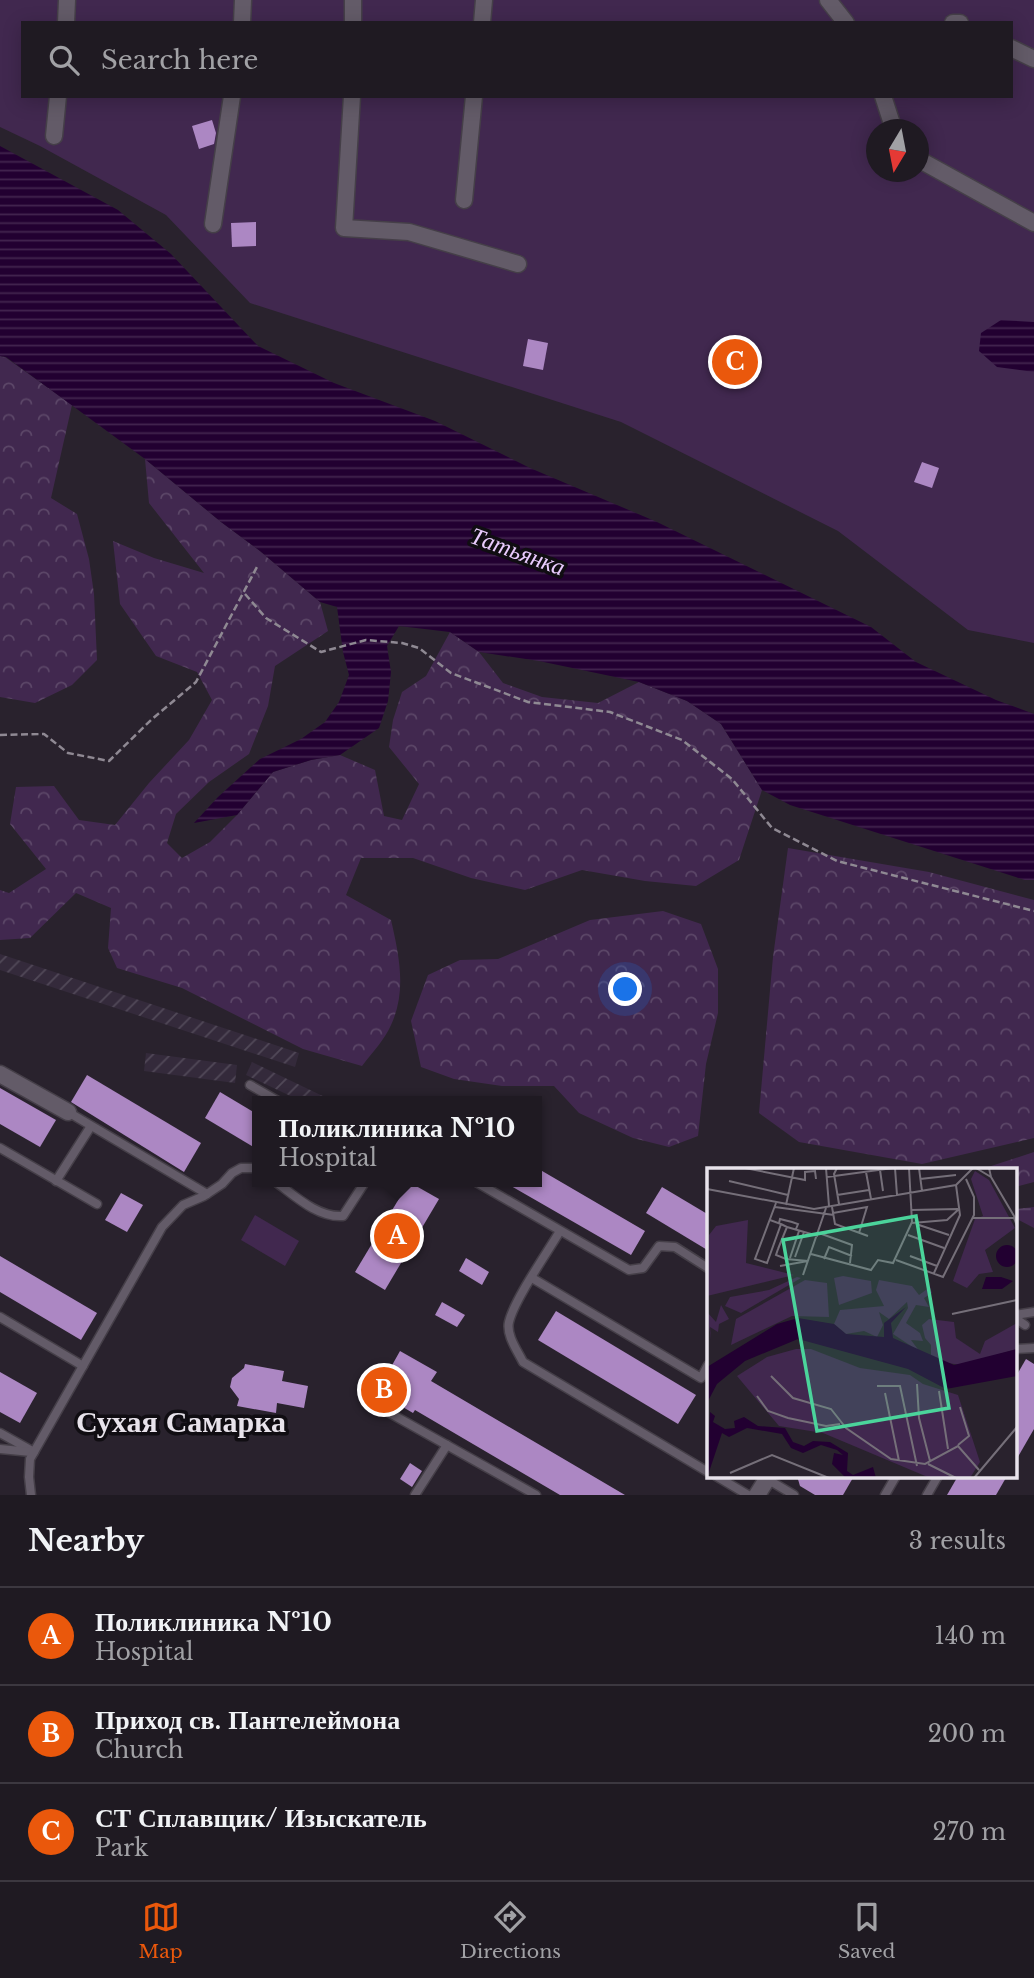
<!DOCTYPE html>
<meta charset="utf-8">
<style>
:root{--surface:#1f1a22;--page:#27232a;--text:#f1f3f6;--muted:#a1a1a5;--line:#3c3840;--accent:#ea580c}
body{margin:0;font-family:"Libre Baskerville",serif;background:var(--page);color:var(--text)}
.compass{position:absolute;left:866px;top:119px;width:63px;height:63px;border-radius:50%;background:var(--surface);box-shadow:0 4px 18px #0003;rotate:190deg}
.you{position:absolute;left:626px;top:990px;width:24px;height:24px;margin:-18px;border:5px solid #fff;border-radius:50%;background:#1a73e8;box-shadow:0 0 0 10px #1a73e833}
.badge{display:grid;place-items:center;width:46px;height:46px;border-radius:50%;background:var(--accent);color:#fff;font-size:23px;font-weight:700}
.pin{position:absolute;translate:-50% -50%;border:4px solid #fff;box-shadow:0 2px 7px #0006}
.popup{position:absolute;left:252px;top:1096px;width:290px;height:91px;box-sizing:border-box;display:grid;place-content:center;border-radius:0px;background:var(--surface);filter:drop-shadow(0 2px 5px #0005);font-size:23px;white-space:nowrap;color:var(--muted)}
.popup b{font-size:26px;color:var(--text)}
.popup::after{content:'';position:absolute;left:50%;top:100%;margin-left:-14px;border:14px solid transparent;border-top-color:var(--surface)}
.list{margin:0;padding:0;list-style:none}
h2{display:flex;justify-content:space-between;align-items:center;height:91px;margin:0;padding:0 28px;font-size:30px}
h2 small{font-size:23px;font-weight:400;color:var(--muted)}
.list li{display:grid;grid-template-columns:46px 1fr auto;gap:21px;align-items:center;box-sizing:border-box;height:98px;padding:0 28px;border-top:2px solid var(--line)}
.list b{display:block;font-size:26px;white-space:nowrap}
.list p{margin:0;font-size:23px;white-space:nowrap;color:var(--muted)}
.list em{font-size:23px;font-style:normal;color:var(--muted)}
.icon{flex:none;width:38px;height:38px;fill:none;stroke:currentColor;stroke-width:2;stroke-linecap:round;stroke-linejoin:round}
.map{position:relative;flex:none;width:1034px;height:1495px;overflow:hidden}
.search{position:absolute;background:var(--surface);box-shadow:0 4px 18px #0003;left:21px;right:21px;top:21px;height:77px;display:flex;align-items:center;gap:18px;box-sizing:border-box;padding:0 24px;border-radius:0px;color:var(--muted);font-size:26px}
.sheet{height:385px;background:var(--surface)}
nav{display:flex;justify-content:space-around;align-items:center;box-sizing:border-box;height:98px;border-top:2px solid var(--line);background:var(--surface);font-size:19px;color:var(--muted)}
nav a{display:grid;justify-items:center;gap:4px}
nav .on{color:var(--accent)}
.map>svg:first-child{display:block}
</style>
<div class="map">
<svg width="1034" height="1495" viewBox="0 0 1034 1495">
<defs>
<pattern id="industrial-furrows" width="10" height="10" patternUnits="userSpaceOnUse" patternTransform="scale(1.75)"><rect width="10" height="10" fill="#342a3b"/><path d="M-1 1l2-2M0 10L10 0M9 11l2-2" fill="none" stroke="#514958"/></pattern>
<pattern id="forest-crowns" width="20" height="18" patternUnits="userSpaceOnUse" patternTransform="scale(1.75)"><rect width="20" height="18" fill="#41284f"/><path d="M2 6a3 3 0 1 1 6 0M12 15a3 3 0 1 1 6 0" fill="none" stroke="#5c4768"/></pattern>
<pattern id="wetland-marsh" width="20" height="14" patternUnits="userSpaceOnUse" patternTransform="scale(1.75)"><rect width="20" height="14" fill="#41284f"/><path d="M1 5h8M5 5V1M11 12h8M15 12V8" fill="none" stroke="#5c4768"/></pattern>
<pattern id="water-rules" width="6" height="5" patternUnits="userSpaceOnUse" patternTransform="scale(1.75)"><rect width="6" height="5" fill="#220031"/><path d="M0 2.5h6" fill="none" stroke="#42254f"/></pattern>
</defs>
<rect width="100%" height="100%" fill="#29222d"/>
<!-- industrial -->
<g fill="url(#industrial-furrows)">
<polygon points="0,954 299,1053 295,1067 0,970"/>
<polygon points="146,1053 237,1065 235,1083 144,1071"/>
<polygon points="252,1062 333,1101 301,1101 246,1075"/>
</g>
<!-- forest -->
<g fill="url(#forest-crowns)">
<polygon points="0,356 5,357 72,405 51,498 77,514 89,559 94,594 97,660 72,685 35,703 0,697"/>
<path d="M 145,459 L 221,522 L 260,551 L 320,602 L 328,631 L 275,666 L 268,706 L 249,754 L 209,782 L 176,814 L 167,843 L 182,858 L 210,842 L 237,815 L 273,772 L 311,760 L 340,755 L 375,770 L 384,816 L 402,820 L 419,784 L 389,747 L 393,720 L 402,692 L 426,676 L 450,632 L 479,652 L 503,683 L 542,697 L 598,703 L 639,682 L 687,701 L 721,724 L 762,790 L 739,860 L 696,886 L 645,881 L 582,870 L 525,890 L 471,878 L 413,858 L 361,858 L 346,895 L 391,920 C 399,955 407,991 391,1025 C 385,1039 372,1053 362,1066 L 303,1049 L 182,988 L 117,968 L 108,948 L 111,908 L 76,893 L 30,938 L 0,940 L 0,890 L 9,893 L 46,869 L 10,824 L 16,787 L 54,786 L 79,820 L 115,825 L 149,783 L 189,740 L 212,700 L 197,672 L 156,656 L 120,604 L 113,541 L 154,558 L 204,573 L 149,503 Z"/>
<polygon points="788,848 929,872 1034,900 1034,1138 922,1164 799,1142 759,1113 773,957"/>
<polygon points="663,911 701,924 718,969 718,1013 706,1064 698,1136 669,1147 633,1138 579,1113 554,1086 502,1086 454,1079 421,1067 411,1021 428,975 460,960 498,959 590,920"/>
<polygon points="1034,1152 1034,1182 1015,1187 1015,1170 982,1169"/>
</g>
<!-- wetland -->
<polygon fill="url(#wetland-marsh)" points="1034,1207 1034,1228 1015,1218 1015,1209"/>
<!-- garden -->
<g fill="#41284f" fill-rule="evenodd">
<path d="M 0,0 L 1034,0 L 1034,643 L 968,630 L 838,531 L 621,422 L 250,303 L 166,215 L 40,146 L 0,127 ZM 23,23 L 1011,23 L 1011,96 L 23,96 ZM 876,130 L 918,130 L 918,172 L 876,172 Z"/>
<polygon points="255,1215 299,1241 285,1266 241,1240"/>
</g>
<!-- water -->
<g fill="url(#water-rules)">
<polygon points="0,146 118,210 171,254 258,346 334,383 435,421 530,468 657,522 871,627 916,662 996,700 1034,714 1034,880 1025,880 790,805 762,790 721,724 687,701 639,682 539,661 479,652 450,632 399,626 387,646 391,672 388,701 379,728 340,755 311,760 273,772 237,815 194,823 218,797 260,759 301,739 325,722 339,702 349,675 343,652 337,607 320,602 260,551 221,522 145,459 6,357 0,356"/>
<polygon points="1001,320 1034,322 1034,372 997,367 979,351 981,333"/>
</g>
<!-- building -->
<g fill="#ac87c3">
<polygon points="212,120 216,133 214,144 199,149 192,126"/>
<polygon points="256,222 256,246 232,247 231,223"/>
<polygon points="528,339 548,343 543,370 523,366"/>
<polygon points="922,462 939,468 932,488 914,482"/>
<polygon points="87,1075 201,1143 184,1172 71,1102"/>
<polygon points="0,1088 56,1120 40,1147 0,1124"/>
<polygon points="220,1092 257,1114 257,1149 205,1118"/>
<polygon points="537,1168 645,1231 631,1255 504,1182 537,1182"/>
<polygon points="409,1182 439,1199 385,1290 355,1272"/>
<polygon points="662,1187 709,1215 709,1251 646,1213"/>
<polygon points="121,1193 143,1205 127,1232 105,1220"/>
<polygon points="0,1256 97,1313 81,1340 0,1292"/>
<polygon points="466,1258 489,1272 482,1285 459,1271"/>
<polygon points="442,1302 465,1315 457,1327 435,1315"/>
<polygon points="556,1311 696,1395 678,1424 538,1340"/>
<polygon points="400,1351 437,1372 431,1381 625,1495 560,1495 415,1410 413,1413 377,1392"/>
<polygon points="1026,1359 1034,1364 1034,1429 1015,1462 1015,1378"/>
<polygon points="245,1364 284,1371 282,1381 308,1386 304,1408 277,1403 276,1413 237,1406 239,1399 230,1387 232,1378 244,1368"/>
<polygon points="0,1372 37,1393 20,1423 0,1412"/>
<polygon points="410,1463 422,1471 412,1487 400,1479"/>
<polygon points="797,1476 854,1476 843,1495 815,1495 800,1486"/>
<polygon points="958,1476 1007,1476 996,1495 947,1495"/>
</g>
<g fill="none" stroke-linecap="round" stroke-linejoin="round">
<defs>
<g id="service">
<polyline points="250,1085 278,1101"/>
<polyline points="68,1112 207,1194"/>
<polyline points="0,1148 97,1204"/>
<polyline points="56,1181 91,1126"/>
<path d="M 276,1182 C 295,1196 318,1218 343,1216 L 365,1182"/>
<polyline points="476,1182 629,1270 643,1268 659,1246 675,1247 708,1268"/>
<path d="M 560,1231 C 547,1253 514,1300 509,1322 C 506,1335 517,1350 523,1362 L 708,1472"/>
<polyline points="532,1278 701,1378 708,1365"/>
<polyline points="1015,1315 1034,1312"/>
<polyline points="0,1317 83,1366"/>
<polyline points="1015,1318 1025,1325"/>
<polyline points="1015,1349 1034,1348"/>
<polyline points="386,1411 536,1495"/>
<polyline points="0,1433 34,1452"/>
<polyline points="0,1449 31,1452"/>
<polyline points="716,1476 748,1495"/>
<polyline points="767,1479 794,1495"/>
<polyline points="31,1495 29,1477 30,1459 162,1227 183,1205 204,1196 222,1184 232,1173 241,1168 257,1168"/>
<polyline points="415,1495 447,1445"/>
<polyline points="885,1495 896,1476"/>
<polyline points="927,1495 938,1476"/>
</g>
<g id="minor">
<polyline points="828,0 846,23"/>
<polyline points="66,23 67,0"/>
<polyline points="242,23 243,0"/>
<polyline points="353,23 353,0"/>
<polyline points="482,23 484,0"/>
<polyline points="953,23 960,23"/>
<polyline points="1011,48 1034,59"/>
<polyline points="352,96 344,228 409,232 518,264"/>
<polyline points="883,96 894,130"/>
<polyline points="54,136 58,96"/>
<polyline points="918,159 1034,223"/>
<polyline points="464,200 474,96"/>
<polyline points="213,224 232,96"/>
<polyline points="0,1074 68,1112"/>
<polyline points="757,1495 769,1476"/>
</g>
</defs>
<!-- service casing -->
<use href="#service" stroke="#453f48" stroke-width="11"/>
<!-- minor casing -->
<use href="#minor" stroke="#453f48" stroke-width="19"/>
<!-- path -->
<g stroke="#8f8993" stroke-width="2.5" stroke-dasharray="7 3.5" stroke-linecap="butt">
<polyline points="245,594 266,618 321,652 366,640 402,643 419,648 451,673 528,702 610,712 682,740 732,779 772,828 837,861 1034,911"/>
<polyline points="0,735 44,734 68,753 109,761 151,720 196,682 258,565"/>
</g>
<!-- service -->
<use href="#service" stroke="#635b68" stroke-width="8"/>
<!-- minor -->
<use href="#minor" stroke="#635b68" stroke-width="16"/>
</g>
<g text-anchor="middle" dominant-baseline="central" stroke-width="7" stroke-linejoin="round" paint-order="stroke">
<!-- water labels -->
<g font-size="24" font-style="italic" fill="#e9cbfd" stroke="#100d12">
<text transform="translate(518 551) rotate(20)">Татьянка</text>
</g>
<!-- district labels -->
<g font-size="30" font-weight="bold" fill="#e8e3eb" stroke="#100d12">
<text x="181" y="1421">Сухая Самарка</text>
</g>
</g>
<!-- overview -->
<g transform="translate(707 1168)">
<rect width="310" height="310" fill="#29222d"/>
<path d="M 268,3 L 282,12 L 308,60 L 278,82 L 286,104 L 272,106 L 260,120 L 246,113 L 268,51 L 276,48 L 264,11 ZM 136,108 L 164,113 L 165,125 L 132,137 L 127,110 ZM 90,109 L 94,110 L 34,145 L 18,138 L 23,129 L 62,122 ZM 98,112 L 120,115 L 122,149 L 85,148 L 24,177 L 29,151 ZM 172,112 L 205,118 L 212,127 L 223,119 L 225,125 L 217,130 L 222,139 L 209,137 L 199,155 L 213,165 L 216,173 L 204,172 L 213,184 L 186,166 L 201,140 L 200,134 L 182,151 L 172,144 L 176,157 L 170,169 L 157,163 L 139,166 L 127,156 L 133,142 L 177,138 L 169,122 ZM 14,137 L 22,151 L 12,156 L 11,164 L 3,159 L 4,172 L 0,144 L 9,154 ZM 222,151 L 247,154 L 249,170 L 273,186 L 278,173 L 310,155 L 310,181 L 254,197 L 234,194 L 224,190 L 224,177 L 218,170 L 215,157 Z" fill="#41284f"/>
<path d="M 41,52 L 39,95 L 87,107 L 0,128 L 2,67 L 9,58 Z" fill="#41284f"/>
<path d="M 89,181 L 104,181 L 153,200 L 203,207 L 216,216 L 251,227 L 273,294 L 263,310 L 223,310 L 116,265 L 72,258 L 30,208 L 60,189 Z" fill="#41284f"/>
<path d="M289 88a11 11 0 1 1 22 0a11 11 0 1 1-22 0ZM 279,109 L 294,109 L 306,113 L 295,121 L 275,121 ZM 199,139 L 184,155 L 186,170 L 247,197 L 310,181 L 310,208 L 239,221 L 201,201 L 91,171 L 38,193 L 10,216 L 0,235 L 0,199 L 70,156 L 91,150 L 127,156 L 139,166 L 177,169 L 177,155 ZM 3,244 L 8,248 L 6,254 L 18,261 L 28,260 L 27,253 L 37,249 L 51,258 L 78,260 L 86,274 L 97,278 L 106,273 L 123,274 L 141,285 L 140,303 L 146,307 L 166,299 L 169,310 L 139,310 L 125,296 L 127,285 L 136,287 L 130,282 L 114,277 L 96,285 L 84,280 L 75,266 L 40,260 L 22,269 L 15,265 L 0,310 Z" fill="#220031"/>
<path fill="none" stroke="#756f79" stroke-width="2" d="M 38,0 L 98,12 L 98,4 L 108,3 L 109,11M 119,0 L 122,38M 130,0 L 127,6 L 132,36M 188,0 L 190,27M 212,0 L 215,23M 269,0 L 284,9 L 282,0M 173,2 L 176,23M 159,4 L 164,31M 120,9 L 186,0M 284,9 L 310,53M 213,11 L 249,7M 22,13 L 81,27M 0,21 L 107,41 L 249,17 L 266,0M 130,27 L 162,22M 79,37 L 87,0M 68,39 L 127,47M 125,39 L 128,56 L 161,68M 204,42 L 251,41M 0,43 L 0,21M 126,45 L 160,39 L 152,65M 265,50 L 307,50 L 310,58M 63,52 L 74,56 L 60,95 L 48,91 L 69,35M 72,55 L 73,51 L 85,54 L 91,56 L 89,61M 205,55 L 240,52 L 252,41M 209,56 L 242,67M 80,59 L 111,68M 112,65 L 145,77 L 143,95M 201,67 L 237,80M 71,81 L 69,87 L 79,91 L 101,93M 71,81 L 80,59 L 74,56M 104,86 L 164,102 L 171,92 L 186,95 L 205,54 L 202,0M 203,88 L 230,98M 88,89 L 97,64M 83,90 L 92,63M 117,91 L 122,79 L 145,88M 189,92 L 236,109 L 267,47 L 267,29 L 259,11M 73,98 L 101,93M 227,105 L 253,47 L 249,17M 96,107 L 119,40M 245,146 L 310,132M 64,208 L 86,230 L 124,241 L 139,260 L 184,291 L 218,296 L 251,278 L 272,302M 210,216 L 212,250 L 223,293M 170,218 L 193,218 L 210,298M 232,223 L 241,281M 178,225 L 192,293M 50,228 L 61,243 L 81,250 L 119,258 L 133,256M 251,277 L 262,268 L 253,239M 221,296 L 249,310M 23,305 L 65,287 L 122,310M 267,310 L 310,259"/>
<path fill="#4bd49b" fill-opacity="0.15" stroke="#4bd49b" stroke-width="3.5" d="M 209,48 L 242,240 L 110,263 L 76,72 Z"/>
<rect width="310" height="310" fill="none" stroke="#e8e3eb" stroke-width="3.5"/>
</g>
</svg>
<svg class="compass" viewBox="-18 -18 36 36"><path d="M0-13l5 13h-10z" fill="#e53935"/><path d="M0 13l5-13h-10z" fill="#a1a1a5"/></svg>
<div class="you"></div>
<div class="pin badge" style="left:397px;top:1236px">A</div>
<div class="popup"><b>Поликлиника №10</b>Hospital</div>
<div class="pin badge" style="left:384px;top:1390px">B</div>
<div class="pin badge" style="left:735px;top:362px">C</div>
<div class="search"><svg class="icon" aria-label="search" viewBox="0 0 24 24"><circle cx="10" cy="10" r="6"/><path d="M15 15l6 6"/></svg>Search here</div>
</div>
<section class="sheet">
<h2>Nearby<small>3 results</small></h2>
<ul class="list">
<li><span class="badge">A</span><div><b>Поликлиника №10</b><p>Hospital</p></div><em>140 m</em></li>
<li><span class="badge">B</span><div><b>Приход св. Пантелеймона</b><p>Church</p></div><em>200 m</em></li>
<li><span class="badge">C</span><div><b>СТ Сплавщик/ Изыскатель</b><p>Park</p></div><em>270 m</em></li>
</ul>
</section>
<nav>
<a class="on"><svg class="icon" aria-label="map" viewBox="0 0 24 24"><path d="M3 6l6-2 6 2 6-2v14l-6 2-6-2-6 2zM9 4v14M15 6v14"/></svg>Map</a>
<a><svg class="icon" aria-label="directions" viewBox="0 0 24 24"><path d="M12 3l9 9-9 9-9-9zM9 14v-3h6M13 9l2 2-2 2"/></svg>Directions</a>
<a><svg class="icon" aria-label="saved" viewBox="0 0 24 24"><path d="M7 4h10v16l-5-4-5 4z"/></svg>Saved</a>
</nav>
